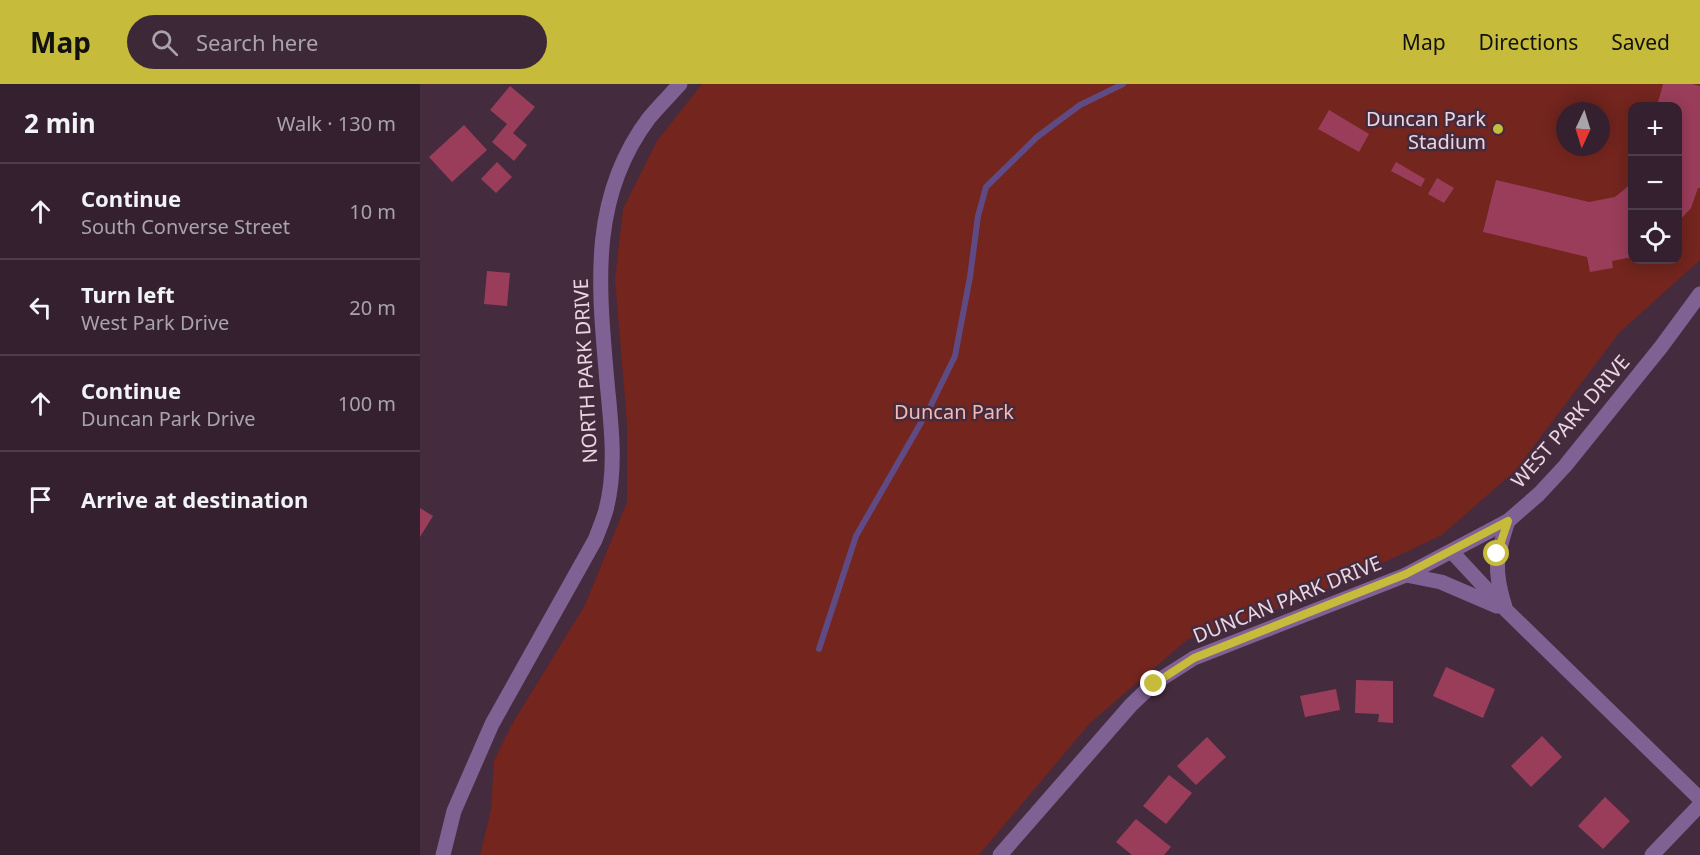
<!DOCTYPE html>
<meta charset="utf-8">
<style>
:root{--surface:#34202e;--page:#3c2836;--text:#f1f3f6;--muted:#a9a3aa;--line:#4e3e4a;--accent:#c7bb3c}
body{margin:0;font-family:"Noto Sans",sans-serif;background:var(--page);color:var(--text)}
.controls{position:absolute;right:18px;top:18px;display:grid;overflow:hidden;border-radius:12px;box-shadow:0 3px 15px #0003}
.controls button{width:54px;height:54px;display:grid;place-items:center;padding:0;border:0;border-bottom:2px solid var(--line);background:var(--surface);color:var(--text);font:30px sans-serif}
.compass{position:absolute;left:1136px;top:18px;width:54px;height:54px;border-radius:50%;background:var(--surface);box-shadow:0 3px 15px #0003;rotate:184deg}
.stop{position:absolute;width:18px;height:18px;margin:-14px;border:4px solid #c7bb3c;border-radius:50%;background:#fff}
.stop.end{background:#c7bb3c;border-color:#fff;box-shadow:0 2px 6px #0008}
.list{margin:0;padding:0;list-style:none}
h2{display:flex;justify-content:space-between;align-items:center;height:78px;margin:0;padding:0 24px;font-size:26px}
h2 small{font-size:20px;font-weight:400;color:var(--muted)}
.list li{display:grid;grid-template-columns:39px 1fr auto;gap:18px;align-items:center;box-sizing:border-box;height:96px;padding:0 24px;border-top:2px solid var(--line)}
.list b{display:block;font-size:22px;white-space:nowrap}
.list p{margin:0;font-size:20px;white-space:nowrap;color:var(--muted)}
.list em{font-size:20px;font-style:normal;color:var(--muted)}
.icon{flex:none;width:33px;height:33px;fill:none;stroke:currentColor;stroke-width:2;stroke-linecap:round;stroke-linejoin:round}
.map{position:relative;flex:none;width:1280px;height:771px;overflow:hidden}
header{display:flex;align-items:center;gap:36px;box-sizing:border-box;height:84px;padding:0 30px;background:var(--accent);color:#111}
header strong{font-size:28px}
nav{display:flex;gap:33px;margin-inline-start:auto;font-size:21px}
.search{width:420px;height:54px;background:var(--page);display:flex;align-items:center;gap:15px;box-sizing:border-box;padding:0 21px;border-radius:33px;color:var(--muted);font-size:22px}
main{display:flex}
aside{flex:1;background:var(--surface)}
.map>svg:first-child{display:block}
</style>
<header>
<strong>Map</strong>
<div class="search"><svg class="icon" aria-label="search" viewBox="0 0 24 24"><circle cx="10" cy="10" r="6"/><path d="M15 15l6 6"/></svg>Search here</div>
<nav><a>Map</a><a>Directions</a><a>Saved</a></nav>
</header>
<main>
<aside>
<h2>2 min<small>Walk · 130 m</small></h2>
<ul class="list">
<li><svg class="icon" aria-label="ahead" viewBox="0 0 24 24"><path d="M12 20V5M6 11l6-6 6 6"/></svg><div><b>Continue</b><p>South Converse Street</p></div><em>10 m</em></li>
<li><svg class="icon" aria-label="left" viewBox="0 0 24 24"><path d="M17 20v-9H6M10 6l-5 5 5 5"/></svg><div><b>Turn left</b><p>West Park Drive</p></div><em>20 m</em></li>
<li><svg class="icon" aria-label="ahead" viewBox="0 0 24 24"><path d="M12 20V5M6 11l6-6 6 6"/></svg><div><b>Continue</b><p>Duncan Park Drive</p></div><em>100 m</em></li>
<li><svg class="icon" aria-label="arrive" viewBox="0 0 24 24"><path d="M6 21V4h12l-3 4 3 4H6"/></svg><div><b>Arrive at destination</b></div></li>
</ul>
</aside>
<div class="map">
<svg width="1280" height="771" viewBox="0 0 1280 771">
<rect width="100%" height="100%" fill="#452b3e"/>
<!-- green -->
<path fill="#73251e" fill-rule="evenodd" d="M 282,0 L 1280,0 L 1280,176 L 1199,249 L 1096,386 L 1022,451 L 888,514 L 768,555 L 670,639 L 559,771 L 60,771 L 71,726 L 74,677 L 91,642 L 165,521 L 207,418 L 207,340 L 195,195 L 203,125 L 237,57 ZM 1212,22 L 1258,22 L 1258,176 L 1212,176 ZM 1145,27 L 1181,27 L 1181,63 L 1145,63 Z"/>
<g fill="none" stroke-linecap="round" stroke-linejoin="round">
<!-- stream -->
<polyline stroke="#604a84" stroke-width="6" points="399,565 436,452 510,323 535,272 550,193 558,132 566,103 617,53 660,21 703,0"/>
</g>
<!-- building -->
<g fill="#9a3d5a">
<polygon points="1243,0 1272,0 1280,2 1280,104 1278,104 1271,124 1258,138 1258,22 1237,22"/>
<polygon points="90,2 115,23 93,49 107,61 94,77 72,58 87,40 70,26"/>
<polygon points="909,26 949,50 939,68 898,45"/>
<polygon points="44,41 67,66 32,98 9,73"/>
<polygon points="77,78 92,93 76,109 61,95"/>
<polygon points="976,78 1005,95 1001,103 971,87"/>
<polygon points="1017,94 1034,104 1024,119 1008,110"/>
<polygon points="1076,96 1169,118 1195,113 1212,99 1212,173 1192,177 1193,184 1170,188 1167,173 1063,148"/>
<polygon points="67,187 90,189 87,222 64,220"/>
<polygon points="0,424 13,432 0,453"/>
<polygon points="1026,583 1075,605 1063,634 1013,612"/>
<polygon points="936,596 973,597 973,639 958,638 959,630 935,629"/>
<polygon points="916,605 920,626 885,633 880,612"/>
<polygon points="1122,652 1142,673 1111,703 1091,682"/>
<polygon points="787,653 806,673 776,701 757,682"/>
<polygon points="749,691 772,709 746,740 723,722"/>
<polygon points="1185,713 1210,737 1183,765 1158,742"/>
<polygon points="716,735 751,763 744,771 712,771 696,758"/>
</g>
<g fill="none" stroke-linecap="round" stroke-linejoin="round">
<!-- minor -->
<g stroke="#806193" stroke-width="15">
<polyline points="1032,468 1085,525 1280,715"/>
<polyline points="986,491 1021,498 1077,522"/>
<path d="M 1085,523 C 1073,485 1076,473 1088,437"/>
<path d="M 23,771 L 34,727 L 72,640 L 175,456 C 179,446 183,436 186,426 C 197,384 191,340 187,298 C 179,204 168,115 229,34 C 239,22 250,11 260,0"/>
<polyline points="580,771 711,621 733,600 774,574 986,491 1088,437 1119,410 1145,382 1241,263 1280,210"/>
<polyline points="1232,771 1280,721"/>
</g>
</g>
<g fill="none" stroke-linecap="round" stroke-linejoin="round">
<!-- route -->
<polyline stroke="#c7bb3c" stroke-width="8" points="734,600 774,574 986,490 1088,437 1077,470"/>
</g>
<!-- markers -->
<circle fill="#c7bb3c" stroke="#452b3e" stroke-width="2" cx="1078" cy="45" r="6"/>
<g text-anchor="middle" dominant-baseline="central" stroke-width="5" stroke-linejoin="round" paint-order="stroke">
<!-- poi labels -->
<g font-size="20" fill="#e8d7e2" stroke="#452b3e" text-anchor="end">
<text x="1066" y="34">Duncan Park<tspan x="1066" dy="23">Stadium</tspan></text>
</g>
<!-- street labels -->
<g font-size="20" fill="#e8d7e2" stroke="#452b3e">
<text transform="translate(165 287) rotate(-93)">NORTH PARK DRIVE</text>
<text transform="translate(1150 337) rotate(-49)">WEST PARK DRIVE</text>
<text transform="translate(867 515) rotate(-22)">DUNCAN PARK DRIVE</text>
</g>
<!-- park labels -->
<g font-size="20" fill="#f1bbb3" stroke="#452b3e">
<text x="534" y="327">Duncan Park</text>
</g>
</g>
</svg>
<div class="controls">
<button>+</button>
<button>−</button>
<button><svg class="icon" aria-label="locate" viewBox="0 0 24 24"><circle cx="12" cy="12" r="6"/><path d="M12 2v4M12 18v4M2 12h4M18 12h4"/></svg></button>
</div>
<svg class="compass" viewBox="-18 -18 36 36"><path d="M0-13l5 13h-10z" fill="#e53935"/><path d="M0 13l5-13h-10z" fill="#a9a3aa"/></svg>
<div class="stop" style="left:1077px;top:470px"></div>
<div class="stop end" style="left:734px;top:600px"></div>
</div>
</main>
